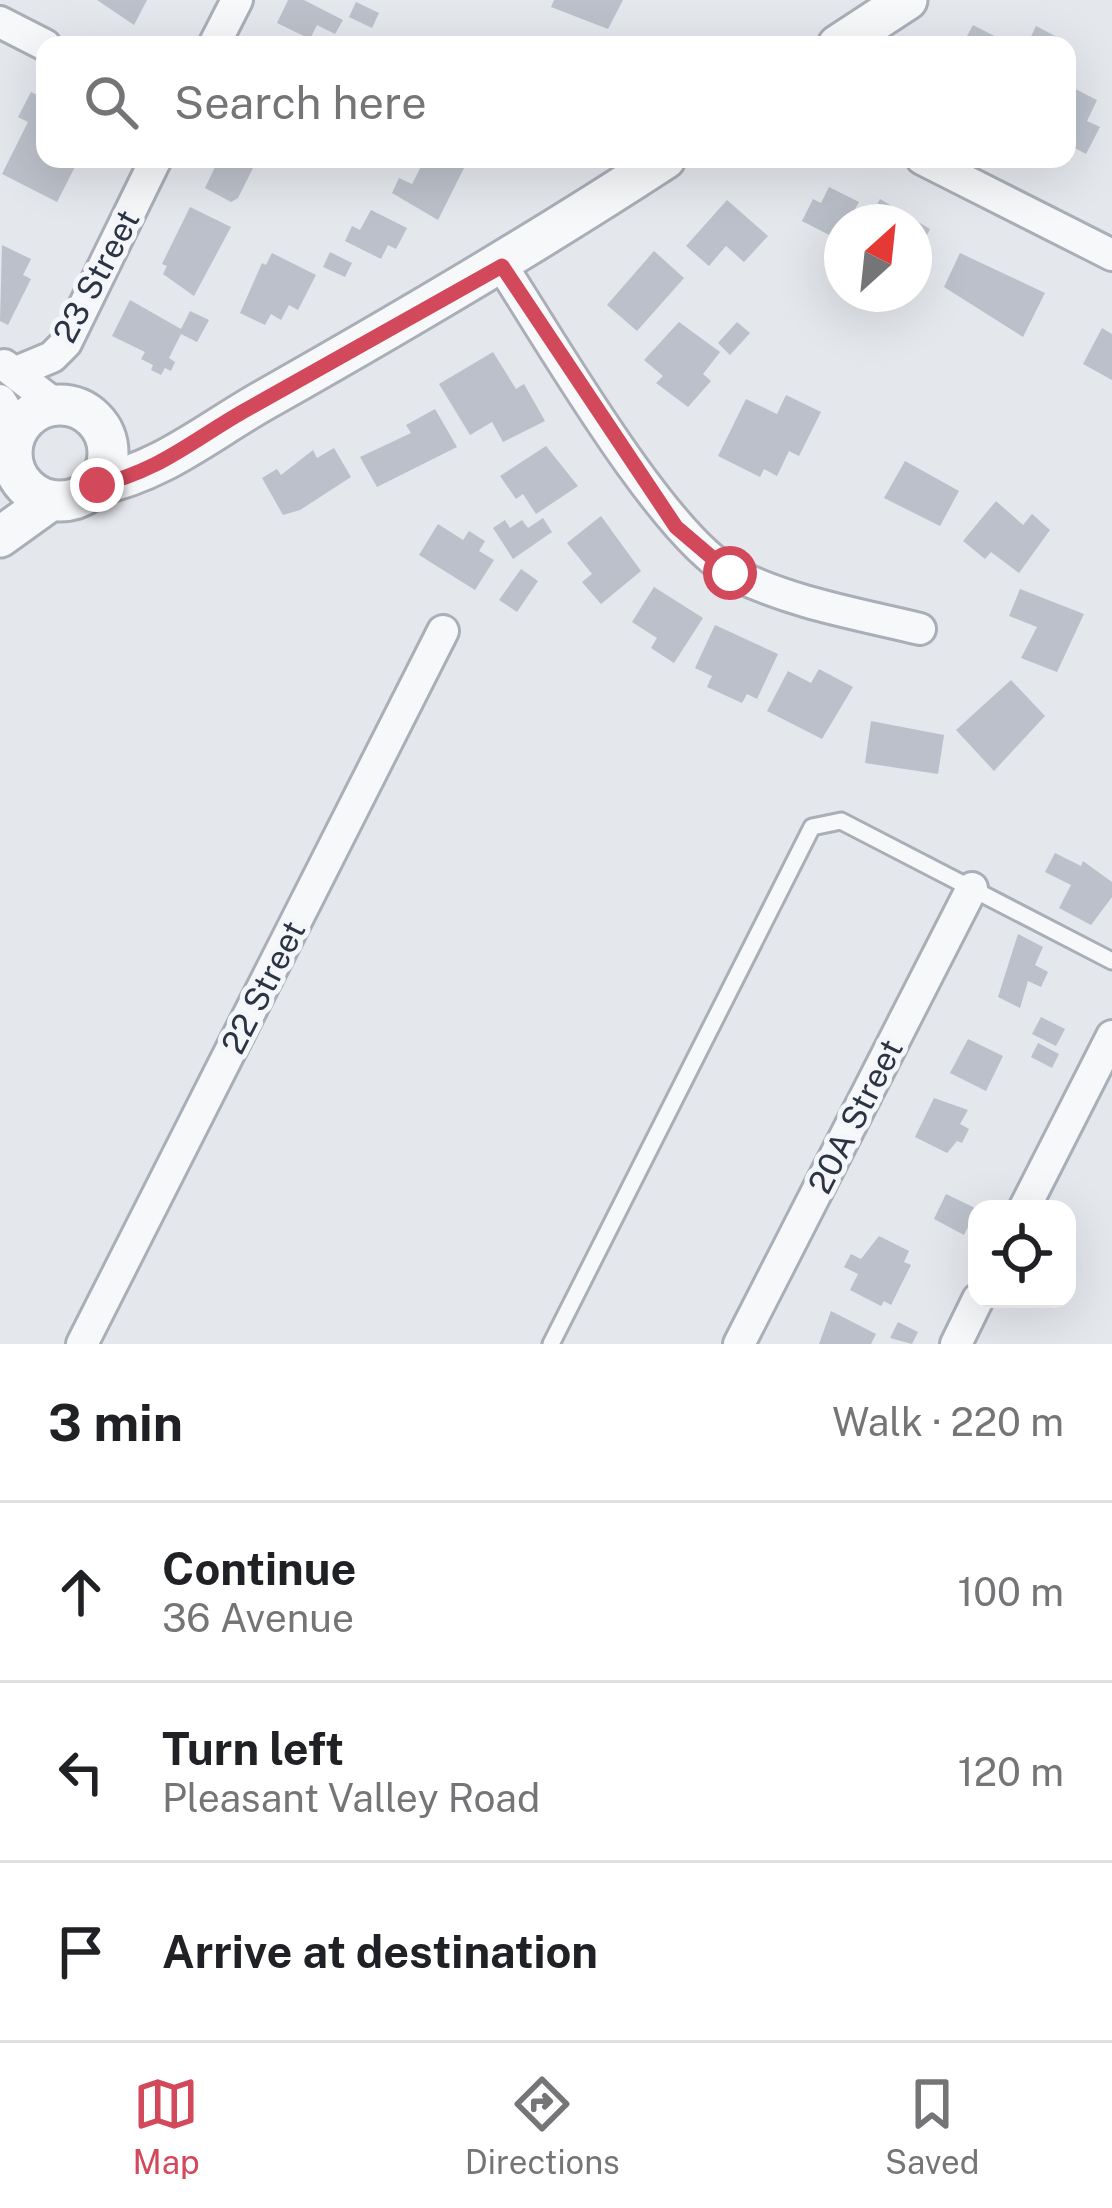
<!DOCTYPE html>
<meta charset="utf-8">
<style>
:root{--surface:#fff;--page:#f2f2f2;--text:#202124;--muted:#757577;--line:#e0e0e0;--accent:#d1495b}
body{margin:0;font-family:"Public Sans",sans-serif;background:var(--page);color:var(--text)}
.controls{position:absolute;right:36px;bottom:36px;display:grid;overflow:hidden;border-radius:24px;box-shadow:0 12px 48px #0002}
.controls button{width:108px;height:108px;display:grid;place-items:center;padding:0;border:0;border-bottom:3px solid var(--line);background:var(--surface);color:var(--text);font:60px sans-serif}
.compass{position:absolute;left:824px;top:204px;width:108px;height:108px;border-radius:50%;background:var(--surface);box-shadow:0 12px 48px #0002;rotate:27deg}
.stop{position:absolute;width:36px;height:36px;margin:-27px;border:9px solid #d1495b;border-radius:50%;background:#fff}
.stop.end{background:#d1495b;border-color:#fff;box-shadow:0 3px 12px #0008}
.list{margin:0;padding:0;list-style:none}
h2{display:flex;justify-content:space-between;align-items:center;height:156px;margin:0;padding:0 48px;font-size:51px}
h2 small{font-size:39px;font-weight:400;color:var(--muted)}
.list li{display:grid;grid-template-columns:78px 1fr auto;gap:36px;align-items:center;box-sizing:border-box;height:180px;padding:0 48px;border-top:3px solid var(--line)}
.list b{display:block;font-size:45px;white-space:nowrap}
.list p{margin:0;font-size:39px;white-space:nowrap;color:var(--muted)}
.list em{font-size:39px;font-style:normal;color:var(--muted)}
.icon{flex:none;width:66px;height:66px;fill:none;stroke:currentColor;stroke-width:2;stroke-linecap:round;stroke-linejoin:round}
.map{position:relative;flex:none;width:1112px;height:1344px;overflow:hidden}
.search{position:absolute;background:var(--surface);box-shadow:0 12px 48px #0002;left:36px;right:36px;top:36px;height:132px;display:flex;align-items:center;gap:30px;box-sizing:border-box;padding:0 42px;border-radius:24px;color:var(--muted);font-size:45px}
.sheet{height:696px;background:var(--surface)}
nav{display:flex;justify-content:space-around;align-items:center;box-sizing:border-box;height:168px;border-top:3px solid var(--line);background:var(--surface);font-size:33px;color:var(--muted)}
nav a{display:grid;justify-items:center;gap:6px}
nav .on{color:var(--accent)}
.map>svg:first-child{display:block}
</style>
<div class="map">
<svg width="1112" height="1344" viewBox="0 0 1112 1344">
<rect width="100%" height="100%" fill="#e4e7ec"/>
<!-- building -->
<g fill="#bbc0ca">
<polygon points="97,0 147,0 134,25"/>
<polygon points="288,0 304,0 343,20 335,34 317,25 310,39 277,23"/>
<polygon points="554,0 623,0 608,29 551,7"/>
<polygon points="356,2 379,13 372,28 349,17"/>
<polygon points="973,25 1012,45 962,45"/>
<polygon points="1036,26 1059,38 1055,45 1027,45"/>
<polygon points="1067,85 1097,100 1087,121 1100,127 1086,154 1067,144"/>
<polygon points="31,92 45,99 45,159 79,159 57,202 2,174 28,122 18,117"/>
<polygon points="202,159 251,159 248,166 253,168 238,198 231,202 205,188 216,165"/>
<polygon points="425,159 447,159 464,168 438,220 392,193 399,178 412,184"/>
<polygon points="829,187 859,202 848,222 842,222 839,240 802,221 813,199 821,203"/>
<polygon points="880,199 930,229 914,261 914,222 868,222"/>
<polygon points="727,200 768,236 744,262 726,246 709,266 686,246"/>
<polygon points="190,207 231,227 194,296 163,274 167,266 162,264"/>
<polygon points="371,210 407,228 396,249 388,245 381,259 345,241 352,226 360,230"/>
<polygon points="2,245 31,259 23,275 31,279 8,325 0,321"/>
<polygon points="654,251 684,278 637,331 607,305"/>
<polygon points="330,252 352,263 345,277 323,267"/>
<polygon points="272,253 316,275 298,310 289,305 281,320 271,314 265,325 240,313 262,263 266,265"/>
<polygon points="960,253 1045,293 1023,337 944,287"/>
<polygon points="130,300 181,329 190,311 209,320 197,342 181,334 169,358 175,362 171,371 165,368 161,375 151,370 153,365 141,359 145,352 112,336"/>
<polygon points="679,322 720,352 703,374 711,381 688,407 656,383 663,376 644,360"/>
<polygon points="737,322 750,333 730,355 718,343"/>
<polygon points="1102,328 1112,334 1112,380 1083,364"/>
<polygon points="493,352 516,389 524,384 545,421 503,442 492,422 470,435 439,384"/>
<polygon points="786,395 821,412 799,456 789,451 777,476 764,469 760,477 718,456 746,399 777,414"/>
<polygon points="435,409 457,447 377,487 360,457 411,433 406,425"/>
<polygon points="546,446 578,486 536,514 523,494 516,499 500,476"/>
<polygon points="334,448 351,477 300,510 283,515 262,478 277,469 281,475 313,450 317,458"/>
<polygon points="905,461 959,491 940,526 884,498"/>
<polygon points="996,501 1023,525 1032,514 1050,530 1019,573 991,552 985,559 963,541"/>
<polygon points="601,516 641,571 601,604 582,582 592,574 567,543"/>
<polygon points="543,518 552,532 513,559 493,528 505,520 510,528 522,520 528,528"/>
<polygon points="438,524 463,540 469,531 485,541 479,551 494,560 475,590 419,555"/>
<polygon points="521,569 538,581 517,612 499,600"/>
<polygon points="654,587 703,618 674,663 651,648 657,638 632,622"/>
<polygon points="1020,589 1084,614 1057,672 1021,658 1037,627 1009,616"/>
<polygon points="715,625 778,654 757,699 747,694 742,703 707,687 712,676 695,668"/>
<polygon points="819,669 853,687 822,739 767,711 788,671 811,683"/>
<polygon points="1011,680 1045,716 994,771 956,730"/>
<polygon points="871,721 944,735 938,774 865,763"/>
<polygon points="1055,853 1081,866 1083,861 1112,882 1112,897 1091,925 1059,908 1071,885 1045,872"/>
<polygon points="1018,934 1043,947 1035,965 1048,972 1041,987 1028,981 1020,1008 998,997"/>
<polygon points="1041,1017 1065,1029 1056,1046 1032,1034"/>
<polygon points="968,1039 1003,1056 986,1091 950,1073"/>
<polygon points="1038,1043 1059,1054 1052,1068 1031,1057"/>
<polygon points="934,1098 968,1110 960,1124 969,1129 962,1143 957,1141 947,1153 915,1137"/>
<polygon points="946,1194 977,1209 964,1235 934,1219"/>
<polygon points="879,1236 909,1251 904,1262 911,1265 891,1305 884,1301 881,1306 850,1290 858,1274 844,1267 851,1254 861,1259"/>
<polygon points="831,1311 876,1334 871,1344 819,1344"/>
<polygon points="898,1322 918,1332 912,1344 890,1338"/>
</g>
<g fill="none" stroke-linecap="round" stroke-linejoin="round">
<defs>
<polyline id="service" points="551,1344 812,827 841,821 1112,961"/>
<g id="minor">
<polyline points="0,22 45,45"/>
<polyline points="214,45 237,0"/>
<polyline points="922,159 1112,255"/>
<path d="M 502,266 C 549,338 665,540 734,574 C 792,603 858,614 920,629"/>
<polyline points="4,365 56,405"/>
<polyline points="16,372 52,357 66,343 156,159"/>
<polyline points="0,400 18,429"/>
<polyline points="1024,1209 1112,1036"/>
<polyline points="82,1344 443,631"/>
<polyline points="739,1344 972,888"/>
<polyline points="956,1344 978,1299"/>
</g>
<g id="tertiary">
<polyline points="838,45 907,0"/>
<circle cx="60" cy="453" r="48"/>
<path d="M 97,485 C 163,471 209,431 266,399 C 402,322 535,244 665,159"/>
<polyline points="0,537 50,501"/>
</g>
</defs>
<!-- service casing -->
<use href="#service" stroke="#a9aeb7" stroke-width="21"/>
<!-- minor casing -->
<use href="#minor" stroke="#a9aeb7" stroke-width="36"/>
<!-- tertiary casing -->
<use href="#tertiary" stroke="#a9aeb7" stroke-width="45"/>
<!-- service -->
<use href="#service" stroke="#f7f8fa" stroke-width="15"/>
<!-- minor -->
<use href="#minor" stroke="#f7f8fa" stroke-width="30"/>
<!-- tertiary -->
<use href="#tertiary" stroke="#f7f8fa" stroke-width="39"/>
</g>
<g fill="none" stroke-linecap="round" stroke-linejoin="round">
<!-- route -->
<path stroke="#d1495b" stroke-width="15" d="M 97,485 C 156,473 193,440 244,411 C 330,363 416,314 502,266 L 676,527 L 730,573"/>
</g>
<g text-anchor="middle" dominant-baseline="central" stroke-width="10" stroke-linejoin="round" paint-order="stroke">
<!-- street labels -->
<g font-size="33" fill="#2b3445" stroke="#f4f6f9">
<text transform="translate(96 276) rotate(-62)">23 Street</text>
<text transform="translate(263 987) rotate(-63)">22 Street</text>
<text transform="translate(855 1116) rotate(-63)">20A Street</text>
</g>
</g>
</svg>
<div class="controls">
<button><svg class="icon" aria-label="locate" viewBox="0 0 24 24"><circle cx="12" cy="12" r="6"/><path d="M12 2v4M12 18v4M2 12h4M18 12h4"/></svg></button>
</div>
<svg class="compass" viewBox="-18 -18 36 36"><path d="M0-13l5 13h-10z" fill="#e53935"/><path d="M0 13l5-13h-10z" fill="#757577"/></svg>
<div class="stop" style="left:730px;top:573px"></div>
<div class="stop end" style="left:97px;top:485px"></div>
<div class="search"><svg class="icon" aria-label="search" viewBox="0 0 24 24"><circle cx="10" cy="10" r="6"/><path d="M15 15l6 6"/></svg>Search here</div>
</div>
<section class="sheet">
<h2>3 min<small>Walk · 220 m</small></h2>
<ul class="list">
<li><svg class="icon" aria-label="ahead" viewBox="0 0 24 24"><path d="M12 20V5M6 11l6-6 6 6"/></svg><div><b>Continue</b><p>36 Avenue</p></div><em>100 m</em></li>
<li><svg class="icon" aria-label="left" viewBox="0 0 24 24"><path d="M17 20v-9H6M10 6l-5 5 5 5"/></svg><div><b>Turn left</b><p>Pleasant Valley Road</p></div><em>120 m</em></li>
<li><svg class="icon" aria-label="arrive" viewBox="0 0 24 24"><path d="M6 21V4h12l-3 4 3 4H6"/></svg><div><b>Arrive at destination</b></div></li>
</ul>
</section>
<nav>
<a class="on"><svg class="icon" aria-label="map" viewBox="0 0 24 24"><path d="M3 6l6-2 6 2 6-2v14l-6 2-6-2-6 2zM9 4v14M15 6v14"/></svg>Map</a>
<a><svg class="icon" aria-label="directions" viewBox="0 0 24 24"><path d="M12 3l9 9-9 9-9-9zM9 14v-3h6M13 9l2 2-2 2"/></svg>Directions</a>
<a><svg class="icon" aria-label="saved" viewBox="0 0 24 24"><path d="M7 4h10v16l-5-4-5 4z"/></svg>Saved</a>
</nav>
